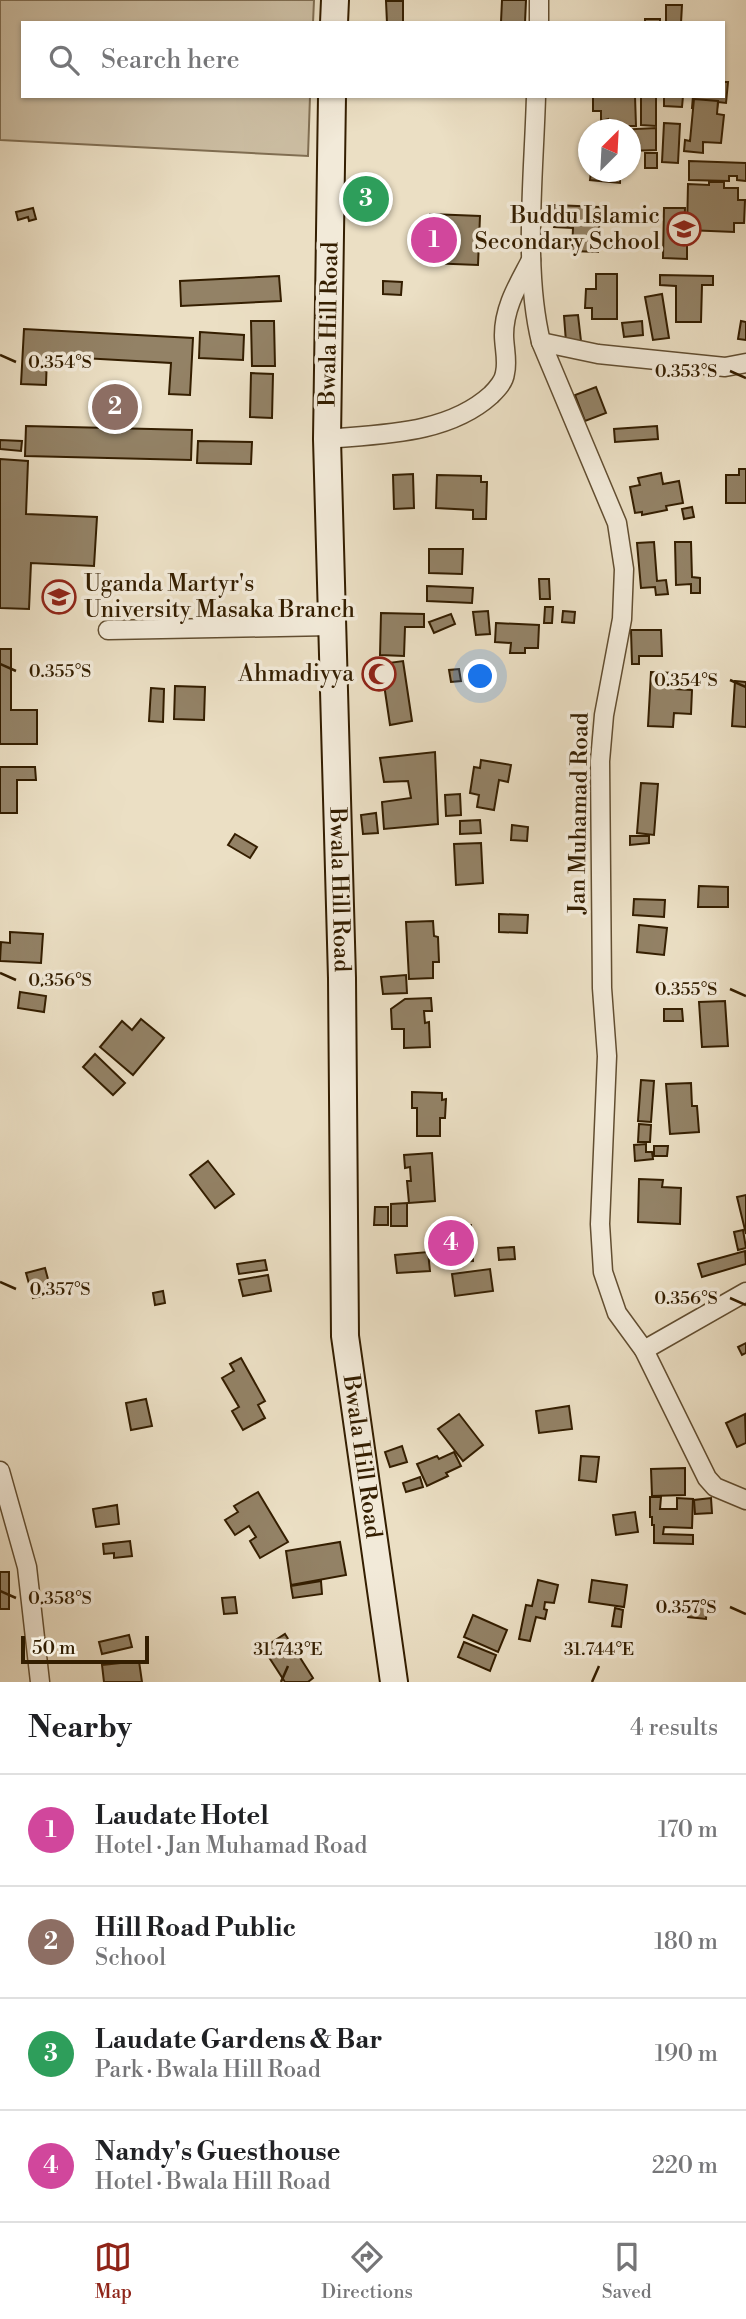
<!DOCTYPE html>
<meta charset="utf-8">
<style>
:root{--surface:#fff;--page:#f6f6f6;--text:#202124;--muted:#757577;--line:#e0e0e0;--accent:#8f2418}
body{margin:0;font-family:"Libre Bodoni",serif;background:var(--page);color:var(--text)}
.compass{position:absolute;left:578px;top:119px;width:63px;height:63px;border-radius:50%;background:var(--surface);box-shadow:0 2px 5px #0004;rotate:24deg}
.scale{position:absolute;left:21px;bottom:18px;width:128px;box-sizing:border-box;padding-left:7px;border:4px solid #341e00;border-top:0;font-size:19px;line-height:24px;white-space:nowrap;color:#341e00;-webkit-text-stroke:5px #f2ead9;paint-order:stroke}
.you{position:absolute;left:481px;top:677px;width:24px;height:24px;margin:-18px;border:5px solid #fff;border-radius:50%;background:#1a73e8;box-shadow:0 0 0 10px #1a73e833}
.badge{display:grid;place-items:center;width:46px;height:46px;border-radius:50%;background:var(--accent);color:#fff;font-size:23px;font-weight:700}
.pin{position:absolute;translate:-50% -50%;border:4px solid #fff;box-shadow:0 2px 7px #0006}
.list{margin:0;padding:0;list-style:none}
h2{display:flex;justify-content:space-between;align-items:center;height:91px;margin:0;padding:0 28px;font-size:30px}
h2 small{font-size:23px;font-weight:400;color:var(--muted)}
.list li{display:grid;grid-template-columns:46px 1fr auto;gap:21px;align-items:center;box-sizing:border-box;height:112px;padding:0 28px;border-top:2px solid var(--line)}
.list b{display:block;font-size:26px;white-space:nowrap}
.list p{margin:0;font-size:23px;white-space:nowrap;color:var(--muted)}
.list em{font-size:23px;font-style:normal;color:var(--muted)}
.icon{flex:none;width:38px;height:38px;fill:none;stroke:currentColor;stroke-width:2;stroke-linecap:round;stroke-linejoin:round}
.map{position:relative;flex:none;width:746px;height:1682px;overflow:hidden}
.search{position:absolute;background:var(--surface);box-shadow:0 2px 5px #0004;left:21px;right:21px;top:21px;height:77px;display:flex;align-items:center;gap:18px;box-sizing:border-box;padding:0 24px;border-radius:0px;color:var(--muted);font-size:26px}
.sheet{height:539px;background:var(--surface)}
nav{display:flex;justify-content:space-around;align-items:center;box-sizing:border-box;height:98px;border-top:2px solid var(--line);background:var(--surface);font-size:19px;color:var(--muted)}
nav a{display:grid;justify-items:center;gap:4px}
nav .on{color:var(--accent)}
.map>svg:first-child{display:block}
</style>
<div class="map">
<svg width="746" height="1682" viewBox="0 0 746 1682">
<rect width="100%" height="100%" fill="#ebdfc4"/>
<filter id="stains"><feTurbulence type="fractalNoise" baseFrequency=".00286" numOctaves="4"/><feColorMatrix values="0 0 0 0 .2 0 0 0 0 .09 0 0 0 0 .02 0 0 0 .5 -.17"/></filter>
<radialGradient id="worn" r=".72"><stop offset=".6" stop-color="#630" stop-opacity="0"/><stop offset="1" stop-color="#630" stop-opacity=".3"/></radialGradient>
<!-- garden -->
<polygon fill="#ccbea3" stroke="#806e52" stroke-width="2" points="0,0 314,0 313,23 23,23 23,96 310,96 308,156 0,140"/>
<!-- building -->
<g fill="#938266" stroke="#341e00" stroke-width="2">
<polygon points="502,0 526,0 525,23 501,22"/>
<polygon points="386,1 403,1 403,23 387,23"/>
<polygon points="666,5 682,5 681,23 666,23"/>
<rect x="645" y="19" width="15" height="4"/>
<polygon points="723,82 728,82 726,103 718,102 717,109 692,108 693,96 723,96"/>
<polygon points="593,96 635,96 636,126 608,126 608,119 601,121 601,111 593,111"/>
<polygon points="641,96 656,96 656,126 641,125"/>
<polygon points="664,96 683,96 682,107 664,106"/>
<polygon points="694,99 718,101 717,114 724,115 721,143 703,142 703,153 684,151 685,140 690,141"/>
<polygon points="664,123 680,124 678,163 662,162"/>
<polygon points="656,128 656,150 630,151 630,130 616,130"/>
<rect x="645" y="153" width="12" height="15"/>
<polygon points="689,161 746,163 746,181 737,180 737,176 729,176 729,181 689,180"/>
<polygon points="591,172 620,172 620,183 590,180"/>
<polygon points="709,182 724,182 724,188 738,188 738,200 745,200 744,223 734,223 734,232 687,230 688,184 709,185"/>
<polygon points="554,205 600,207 598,252 572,251 573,228 554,227"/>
<polygon points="33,208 36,219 29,221 28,217 18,220 16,212"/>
<polygon points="664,208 685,208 684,240 687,240 687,259 663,258"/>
<polygon points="430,214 480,216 478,265 428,263"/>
<polygon points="596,274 617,274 617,319 592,319 592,308 585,308 586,289 596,289"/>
<polygon points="660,275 713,276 713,285 702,285 701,322 676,322 676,286 660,285"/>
<polygon points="279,276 281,301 181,306 180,281"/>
<polygon points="383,281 402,282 401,295 383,294"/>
<polygon points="662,294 669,338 653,340 645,297"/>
<polygon points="578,315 581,341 566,342 564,316"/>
<polygon points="251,321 274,321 275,366 252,366"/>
<polygon points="642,321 643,335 624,337 622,323"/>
<polygon points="741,321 746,322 746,340 738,339"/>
<polygon points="24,329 193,338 190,395 169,394 171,363 47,356 46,385 21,384"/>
<polygon points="200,332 244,335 243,360 199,358"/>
<polygon points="251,373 273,374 272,418 250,417"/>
<polygon points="596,387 606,413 585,421 575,395"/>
<polygon points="26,426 192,430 191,460 25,456"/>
<polygon points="657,426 658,439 615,442 614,429"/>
<polygon points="0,440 22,441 21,451 0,449"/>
<polygon points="198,441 252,442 251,464 197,463"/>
<polygon points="0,459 28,461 26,514 97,517 94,566 31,563 29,609 0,608"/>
<polygon points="739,469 746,469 746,503 726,503 726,475 739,475"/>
<polygon points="661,473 663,484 679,481 683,503 666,506 667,510 642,515 642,512 635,513 630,487 640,485 638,478"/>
<polygon points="413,474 414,508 394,509 393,475"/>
<polygon points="437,475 481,476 481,482 487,482 486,519 473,519 473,510 436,508"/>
<polygon points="692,507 694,517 684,519 682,509"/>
<polygon points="654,542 657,581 666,580 668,594 656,595 655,587 641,588 637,543"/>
<polygon points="675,542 691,542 692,577 700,578 700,593 691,593 691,584 676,585"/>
<polygon points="429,549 463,549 462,574 429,573"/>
<polygon points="539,579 549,579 550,599 540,599"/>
<polygon points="427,586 473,588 472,603 427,601"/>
<polygon points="545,607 553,607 552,623 544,623"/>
<polygon points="488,611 490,634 476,635 473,612"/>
<polygon points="563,611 575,612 574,623 562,622"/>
<polygon points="381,613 424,614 424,627 405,627 404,656 380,655"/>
<polygon points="451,614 455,624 434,633 429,622"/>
<polygon points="496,623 539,625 538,648 525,648 525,653 510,653 511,643 495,642"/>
<polygon points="631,630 661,630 662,656 639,656 639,664 632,664"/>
<polygon points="0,649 11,649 11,710 37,710 37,744 0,744"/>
<polygon points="403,661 412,721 390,725 381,664"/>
<polygon points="459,669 461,681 451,682 449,670"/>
<polygon points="651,672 675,673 675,689 692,690 691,714 674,713 673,727 648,726"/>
<polygon points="735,681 746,682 746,727 732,726"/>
<polygon points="175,686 205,687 204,720 174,719"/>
<polygon points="151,688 164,689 163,722 149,721"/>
<polygon points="435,752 438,824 384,829 382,802 411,798 408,781 384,782 380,758"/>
<polygon points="481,760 511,765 508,782 499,780 494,810 477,807 479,795 470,793 474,767 480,768"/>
<polygon points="0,767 35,767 36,780 17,780 17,813 0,813"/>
<polygon points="641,783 658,784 654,835 637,833"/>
<polygon points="460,794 461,815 446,816 445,795"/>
<polygon points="376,813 378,833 363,834 361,815"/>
<polygon points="480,820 481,833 460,834 460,821"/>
<polygon points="512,825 528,827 527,841 511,840"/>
<polygon points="235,834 257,847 250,858 228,845"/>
<polygon points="630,836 649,836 649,843 630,845"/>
<polygon points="481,843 483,883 456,885 454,844"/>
<polygon points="699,886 728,887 728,907 698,907"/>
<polygon points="634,899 665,900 664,917 633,915"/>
<polygon points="499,914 528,915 527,933 499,932"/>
<polygon points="433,921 434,936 438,937 439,962 433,962 433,978 409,979 406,922"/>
<polygon points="639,925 667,928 664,955 637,952"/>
<polygon points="10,932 43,934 41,963 0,961 1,942 10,943"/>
<polygon points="406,975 407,993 383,994 381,977"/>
<polygon points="38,978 49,979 48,986 38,986"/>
<polygon points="20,992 46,996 44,1012 18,1008"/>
<polygon points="431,998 432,1011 424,1011 425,1023 429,1022 430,1047 404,1048 404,1029 392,1029 391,1009 405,999"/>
<polygon points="725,1001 728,1046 702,1047 699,1002"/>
<polygon points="664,1009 682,1009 683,1021 664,1021"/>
<polygon points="141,1019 164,1038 133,1075 100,1047 122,1021 132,1030"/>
<polygon points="95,1054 125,1083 113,1095 83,1067"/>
<polygon points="641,1080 654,1081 651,1122 638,1121"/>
<polygon points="691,1083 692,1106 697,1106 699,1132 670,1134 666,1084"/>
<polygon points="412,1092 442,1093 442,1100 446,1099 445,1118 440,1118 440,1136 417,1136 417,1108 412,1108"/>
<polygon points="639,1124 651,1125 650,1142 638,1142"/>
<polygon points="646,1144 646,1152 652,1152 653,1159 635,1161 634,1145"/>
<polygon points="654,1146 668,1146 667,1156 654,1156"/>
<polygon points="432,1153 435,1201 409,1203 407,1181 411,1181 410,1167 405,1168 404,1155"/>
<polygon points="208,1161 234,1194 215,1208 190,1175"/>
<polygon points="639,1179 663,1180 662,1187 681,1188 680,1224 638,1222"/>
<polygon points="746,1195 746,1234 737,1197"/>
<polygon points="407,1203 407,1226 391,1226 391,1204"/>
<polygon points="375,1207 388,1207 388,1225 374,1225"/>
<polygon points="471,1225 473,1261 437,1263 435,1227"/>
<polygon points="743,1230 746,1248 738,1250 734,1232"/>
<polygon points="514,1247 515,1259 499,1260 498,1248"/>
<polygon points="745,1251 746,1264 702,1277 698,1264"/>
<polygon points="428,1252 430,1271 397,1273 395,1255"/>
<polygon points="265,1260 267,1270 239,1274 237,1264"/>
<polygon points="45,1268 52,1294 33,1298 26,1273"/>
<polygon points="490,1269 493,1291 455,1296 452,1274"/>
<polygon points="268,1275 271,1291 243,1296 239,1280"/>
<polygon points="163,1291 165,1303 155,1305 153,1293"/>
<polygon points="746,1343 746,1353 742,1355 738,1347"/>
<polygon points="241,1358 265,1401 258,1405 265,1418 243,1430 232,1411 239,1407 222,1378 234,1371 230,1364"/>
<polygon points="146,1399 152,1426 131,1430 126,1403"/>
<polygon points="569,1406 572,1429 539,1433 536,1411"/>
<polygon points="459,1414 483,1445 463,1461 438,1429"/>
<polygon points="745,1414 746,1443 737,1447 726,1423"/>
<polygon points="402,1446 407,1462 390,1467 385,1452"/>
<polygon points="454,1452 461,1466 446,1473 448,1476 427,1486 417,1464 437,1456 439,1459"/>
<polygon points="581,1456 599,1457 596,1482 579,1480"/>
<polygon points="685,1468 685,1495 652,1496 651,1469"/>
<polygon points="420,1477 423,1487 406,1492 403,1483"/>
<polygon points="258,1492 288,1542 260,1558 250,1541 256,1537 249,1526 235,1535 225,1520 238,1512 234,1506"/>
<polygon points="650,1497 661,1497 660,1509 677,1509 677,1498 693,1499 692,1528 664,1527 663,1534 693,1535 693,1544 654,1543 654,1525 652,1525 652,1517 650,1517"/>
<polygon points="711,1498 712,1513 695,1514 694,1500"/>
<polygon points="117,1505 119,1524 96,1527 93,1509"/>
<polygon points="635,1512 638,1532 616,1535 613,1515"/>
<polygon points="130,1541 132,1556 114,1558 114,1553 104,1554 103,1544"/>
<polygon points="340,1542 346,1575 291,1585 286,1551"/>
<rect x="0" y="1572" width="9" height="37"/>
<polygon points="538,1580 558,1585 554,1603 545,1602 544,1609 547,1610 545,1619 536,1617 530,1641 519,1639 526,1605 532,1606"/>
<polygon points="592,1580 627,1585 624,1607 589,1602"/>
<polygon points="321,1581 322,1594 293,1598 291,1586"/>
<polygon points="235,1597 237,1613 224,1614 222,1598"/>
<polygon points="689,1603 707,1605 706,1619 688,1617"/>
<polygon points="615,1608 623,1610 621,1627 612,1626"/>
<polygon points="473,1615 507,1630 498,1652 464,1637"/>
<polygon points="285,1634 313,1678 308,1682 285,1682 263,1648"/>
<polygon points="129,1635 132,1647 102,1654 99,1642"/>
<polygon points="464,1642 496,1655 490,1671 458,1657"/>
<polygon points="139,1661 142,1682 104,1682 102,1665"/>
</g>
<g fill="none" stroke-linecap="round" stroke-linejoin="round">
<defs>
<g id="street">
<polyline points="539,23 539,0"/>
<path d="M 536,96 C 534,173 523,268 541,342 L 617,523 L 624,569 L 622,619 L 604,715 L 600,761 L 602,988 L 607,1056 L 600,1224 L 603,1272 L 617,1313 L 644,1350 L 707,1478 L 715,1487 L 746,1500"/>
<polyline points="541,342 598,354 725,367 746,363"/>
<path d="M 327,439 C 382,434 448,434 491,395 C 497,389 504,382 505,373 C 508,361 504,347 504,335 C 504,307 518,285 531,260"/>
<polyline points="108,630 331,626"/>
<polyline points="644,1350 746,1292"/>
<polyline points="0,1471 27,1567 40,1682"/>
</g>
<g id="secondary">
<polyline points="334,23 335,0"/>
<path id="s1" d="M 332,96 L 327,439 L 342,978 L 345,1336 L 394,1682"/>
</g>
</defs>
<!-- street casing -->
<use href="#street" stroke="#624e31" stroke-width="21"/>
<!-- secondary casing -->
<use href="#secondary" stroke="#341e00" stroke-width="30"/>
<!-- street -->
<use href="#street" stroke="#f2ead9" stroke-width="18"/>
<!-- secondary -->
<use href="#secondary" stroke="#f2ead9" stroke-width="26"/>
</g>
<!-- ticks -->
<path fill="none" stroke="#341e00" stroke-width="2.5" d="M 0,355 L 16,362M 730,371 L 746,378M 0,664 L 16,671M 730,680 L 746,687M 0,973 L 16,980M 730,989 L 746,996M 0,1282 L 16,1289M 730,1298 L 746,1305M 0,1591 L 16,1598M 730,1607 L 746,1614M 281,1682 L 288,1666M 592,1682 L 599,1666"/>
<!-- icons -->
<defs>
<symbol id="school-ring" viewBox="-11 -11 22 22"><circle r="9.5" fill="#f2ead9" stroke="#8f2418" stroke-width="1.5"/><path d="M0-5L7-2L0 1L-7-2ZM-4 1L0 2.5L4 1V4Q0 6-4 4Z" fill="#8f2418"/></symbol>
<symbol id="mosque-ring" viewBox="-11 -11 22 22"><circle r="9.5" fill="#f2ead9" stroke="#8f2418" stroke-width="1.5"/><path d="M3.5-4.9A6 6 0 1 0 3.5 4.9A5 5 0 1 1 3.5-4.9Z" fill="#8f2418"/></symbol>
</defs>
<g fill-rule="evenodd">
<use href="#school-ring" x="665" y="210" width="38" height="38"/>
<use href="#school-ring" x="40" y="578" width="38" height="38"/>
<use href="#mosque-ring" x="360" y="655" width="38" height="38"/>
</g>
<g text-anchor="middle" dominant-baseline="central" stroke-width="7" stroke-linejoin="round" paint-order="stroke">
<!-- poi labels -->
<g font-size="23" fill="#341e00" stroke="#f2ead9" text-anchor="end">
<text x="660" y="216">Buddu Islamic<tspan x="660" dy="26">Secondary School</tspan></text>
<text x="84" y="584" text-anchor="start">Uganda Martyr's<tspan x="84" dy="26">University Masaka Branch</tspan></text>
<text x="354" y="674">Ahmadiyya</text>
</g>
<!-- street labels -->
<g font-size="23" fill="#341e00" stroke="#f2ead9">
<text transform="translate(329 324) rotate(-89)">Bwala Hill Road</text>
<text transform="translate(579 813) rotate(-89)">Jan Muhamad Road</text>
<text stroke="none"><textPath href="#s1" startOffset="794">Bwala Hill Road</textPath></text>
<text stroke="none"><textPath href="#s1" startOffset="1362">Bwala Hill Road</textPath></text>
</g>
</g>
<g font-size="18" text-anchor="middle" fill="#341e00" stroke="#f2ead9" stroke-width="7" stroke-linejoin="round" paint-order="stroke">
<text x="60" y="368">0.354°S</text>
<text x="686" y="377">0.353°S</text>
<text x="60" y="677">0.355°S</text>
<text x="686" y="686">0.354°S</text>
<text x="60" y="986">0.356°S</text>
<text x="686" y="995">0.355°S</text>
<text x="60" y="1295">0.357°S</text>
<text x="686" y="1304">0.356°S</text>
<text x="60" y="1604">0.358°S</text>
<text x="686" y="1613">0.357°S</text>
<text x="288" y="1655">31.743°E</text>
<text x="599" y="1655">31.744°E</text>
</g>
<rect width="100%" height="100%" filter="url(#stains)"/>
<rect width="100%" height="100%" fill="url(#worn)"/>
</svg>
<svg class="compass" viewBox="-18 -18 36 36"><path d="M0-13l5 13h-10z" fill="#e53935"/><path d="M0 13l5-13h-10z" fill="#757577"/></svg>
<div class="scale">50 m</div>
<div class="you"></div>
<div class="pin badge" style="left:434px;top:240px;background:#d1479c">1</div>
<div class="pin badge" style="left:115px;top:407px;background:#8d6e63">2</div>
<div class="pin badge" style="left:366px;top:199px;background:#2e9e5b">3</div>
<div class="pin badge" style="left:451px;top:1243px;background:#d1479c">4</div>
<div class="search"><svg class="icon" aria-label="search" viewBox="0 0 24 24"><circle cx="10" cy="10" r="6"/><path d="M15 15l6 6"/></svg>Search here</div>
</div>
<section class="sheet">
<h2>Nearby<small>4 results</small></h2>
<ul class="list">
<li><span class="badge" style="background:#d1479c">1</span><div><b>Laudate Hotel</b><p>Hotel · Jan Muhamad Road</p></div><em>170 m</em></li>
<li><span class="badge" style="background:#8d6e63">2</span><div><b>Hill Road Public</b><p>School</p></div><em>180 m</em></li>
<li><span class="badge" style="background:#2e9e5b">3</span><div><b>Laudate Gardens &amp; Bar</b><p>Park · Bwala Hill Road</p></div><em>190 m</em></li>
<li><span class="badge" style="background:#d1479c">4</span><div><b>Nandy's Guesthouse</b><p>Hotel · Bwala Hill Road</p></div><em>220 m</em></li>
</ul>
</section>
<nav>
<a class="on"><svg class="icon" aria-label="map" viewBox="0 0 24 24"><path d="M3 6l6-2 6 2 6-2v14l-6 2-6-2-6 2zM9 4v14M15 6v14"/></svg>Map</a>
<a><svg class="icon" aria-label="directions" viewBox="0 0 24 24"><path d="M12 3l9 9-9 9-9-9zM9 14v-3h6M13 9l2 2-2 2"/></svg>Directions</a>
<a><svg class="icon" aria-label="saved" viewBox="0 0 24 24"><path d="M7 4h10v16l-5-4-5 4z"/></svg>Saved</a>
</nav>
